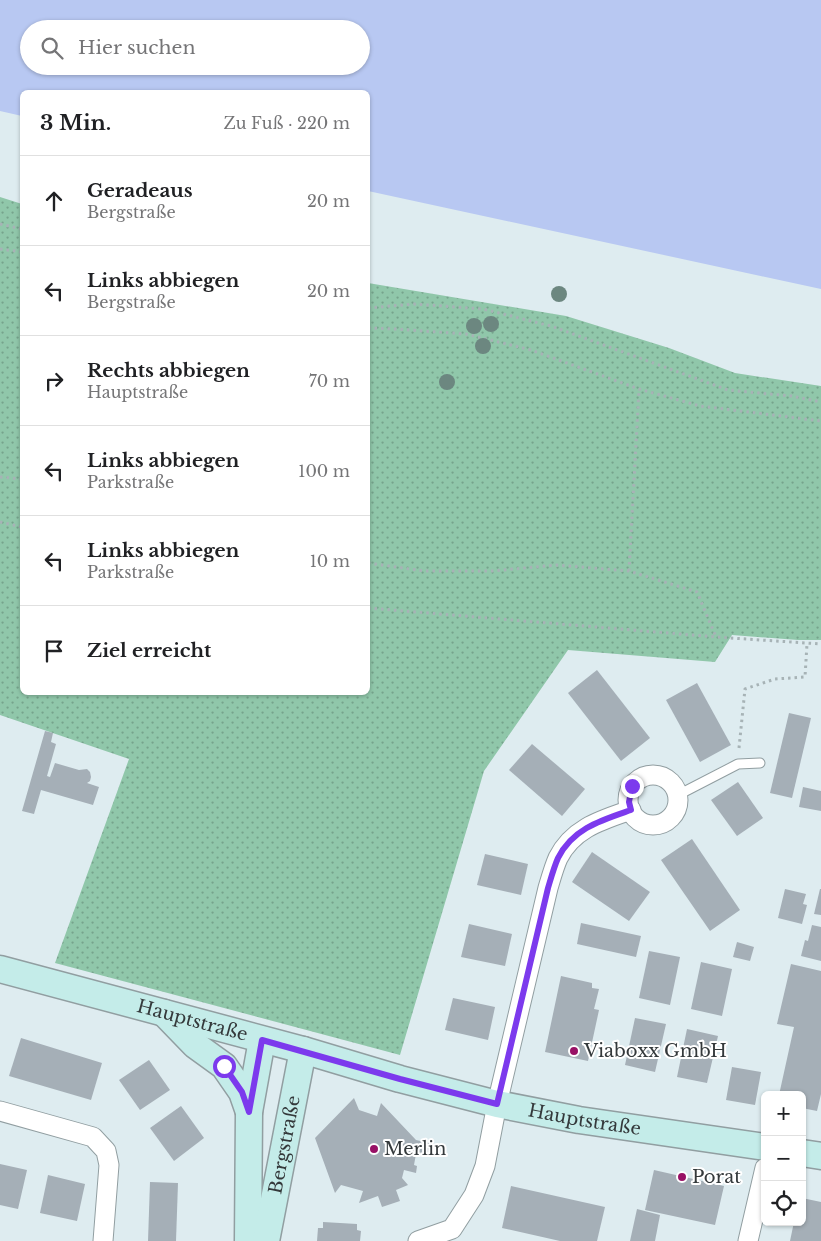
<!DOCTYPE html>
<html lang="de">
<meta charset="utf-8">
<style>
:root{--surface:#fff;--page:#f2f2f2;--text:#202124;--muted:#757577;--line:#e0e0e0}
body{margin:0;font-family:"Libre Baskerville",serif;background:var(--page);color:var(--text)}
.controls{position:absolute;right:15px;bottom:15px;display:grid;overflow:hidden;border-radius:8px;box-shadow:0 1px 4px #0004}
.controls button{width:45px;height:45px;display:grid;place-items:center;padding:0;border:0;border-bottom:1px solid var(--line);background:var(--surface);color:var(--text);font:25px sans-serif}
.stop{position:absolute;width:15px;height:15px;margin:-11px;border:4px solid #7c3aed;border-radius:50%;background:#fff}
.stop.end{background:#7c3aed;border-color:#fff;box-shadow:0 1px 5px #0008}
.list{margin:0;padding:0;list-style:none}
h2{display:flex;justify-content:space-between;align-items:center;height:65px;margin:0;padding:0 20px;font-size:21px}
h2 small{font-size:16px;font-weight:400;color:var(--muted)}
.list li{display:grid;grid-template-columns:32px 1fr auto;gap:15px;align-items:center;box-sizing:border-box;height:90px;padding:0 20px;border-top:1px solid var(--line)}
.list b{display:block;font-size:19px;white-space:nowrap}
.list p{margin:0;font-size:16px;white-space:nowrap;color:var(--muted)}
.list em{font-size:16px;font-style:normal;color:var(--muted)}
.icon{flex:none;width:28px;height:28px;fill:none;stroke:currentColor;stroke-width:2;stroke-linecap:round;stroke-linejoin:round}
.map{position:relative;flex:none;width:821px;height:1241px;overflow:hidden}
.search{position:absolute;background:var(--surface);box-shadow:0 1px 4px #0004;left:20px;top:20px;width:350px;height:55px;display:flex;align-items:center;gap:12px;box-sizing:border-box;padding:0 18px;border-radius:28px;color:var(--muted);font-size:19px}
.panel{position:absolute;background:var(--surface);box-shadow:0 1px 4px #0004;left:20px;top:90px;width:350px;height:605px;border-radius:8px}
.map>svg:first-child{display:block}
</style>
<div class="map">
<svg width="821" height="1241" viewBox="0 0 821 1241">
<defs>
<pattern id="grass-dots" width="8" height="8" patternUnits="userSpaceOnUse" patternTransform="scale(1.25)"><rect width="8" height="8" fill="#90c7aa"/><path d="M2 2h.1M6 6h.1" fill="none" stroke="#76a38c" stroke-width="1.8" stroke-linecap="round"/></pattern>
</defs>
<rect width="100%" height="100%" fill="#deecf0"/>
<!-- grass -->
<polygon fill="url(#grass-dots)" points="0,197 22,204 22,692 368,692 368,283 566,316 669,348 735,373 821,386 821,640 798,640 732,635 715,662 568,650 484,771 400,1055 55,963 129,759 0,715"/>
<!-- water -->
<path fill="#b8c8f2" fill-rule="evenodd" d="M 0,0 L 821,0 L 821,289 L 368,191 L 368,92 L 22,92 L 22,116 L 0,111 ZM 29,29 L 361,29 L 361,66 L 29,66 Z"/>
<!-- building -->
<g fill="#a5afb7">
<polygon points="597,670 650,738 621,761 568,693"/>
<polygon points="697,683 731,745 700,762 666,700"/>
<polygon points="789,713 811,718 792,798 770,793"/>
<polygon points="45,731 53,733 51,742 56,744 47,776 50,777 55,763 79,770 87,769 90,772 91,777 90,781 87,783 99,787 93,805 41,790 34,814 22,811"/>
<polygon points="532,744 585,789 562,816 509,770"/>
<polygon points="738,782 763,818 737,836 711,800"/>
<polygon points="803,787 821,791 821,811 799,807"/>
<polygon points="692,839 740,910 710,931 661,860"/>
<polygon points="592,852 650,892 629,921 572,882"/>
<polygon points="485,854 528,864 521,895 477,885"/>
<polygon points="785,889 806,894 803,904 807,905 802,924 778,918"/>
<polygon points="820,889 821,889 821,915 814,914"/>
<polygon points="581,923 641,936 636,957 577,944"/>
<polygon points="469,924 512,934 505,966 461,957"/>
<polygon points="812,925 821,927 821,961 801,956 805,940 808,941"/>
<polygon points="737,942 754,947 750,961 733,957"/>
<polygon points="649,951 680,957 670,1005 639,998"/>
<polygon points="701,962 732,969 722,1016 691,1009"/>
<polygon points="791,964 821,971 821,1094 817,1111 802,1108 802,1095 779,1095 794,1027 777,1024"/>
<polygon points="561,976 592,983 592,988 599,989 594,1009 599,1010 588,1061 545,1052"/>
<polygon points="453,998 495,1007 488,1040 445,1030"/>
<polygon points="635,1018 666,1024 655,1072 625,1065"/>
<polygon points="687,1029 718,1036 707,1083 677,1077"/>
<polygon points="21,1038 102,1063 91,1100 9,1076"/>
<polygon points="149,1060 170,1090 140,1110 119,1080"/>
<polygon points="732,1067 761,1072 755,1105 726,1100"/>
<polygon points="354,1098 359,1110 377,1116 381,1103 416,1140 430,1143 427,1157 416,1154 414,1165 417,1166 416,1173 404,1170 402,1178 408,1185 396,1190 400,1201 382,1207 378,1196 359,1203 363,1191 341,1185 335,1193 315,1138"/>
<polygon points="181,1106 204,1138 174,1161 150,1128"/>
<polygon points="0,1164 27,1170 18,1209 0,1205"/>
<polygon points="654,1170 724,1186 715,1225 645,1210"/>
<polygon points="48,1175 85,1184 77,1221 40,1213"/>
<polygon points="150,1182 178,1183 176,1241 148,1241"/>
<polygon points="511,1186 605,1207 597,1241 560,1241 502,1228"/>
<polygon points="802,1198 821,1202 821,1241 790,1241 794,1222 802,1222"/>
<polygon points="637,1209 660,1215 655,1241 630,1241"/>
<polygon points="323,1222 357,1224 357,1230 361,1231 360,1241 317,1241 318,1228 323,1228"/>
</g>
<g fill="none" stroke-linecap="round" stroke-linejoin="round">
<defs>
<polyline id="lane" points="678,795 738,764 760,763"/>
<g id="street">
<circle cx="653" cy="800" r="25"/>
<polyline points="0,1111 93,1137 106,1151 109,1165 103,1241"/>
<path d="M 418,1241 L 452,1229 L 474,1195 L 485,1166 L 497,1104 L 548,888 C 551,878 554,867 558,858 C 573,828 602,820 631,810"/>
<polyline points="748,1241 765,1168"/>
</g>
<g id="secondary">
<path id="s1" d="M 0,969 L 303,1050 L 400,1079 L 497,1104 L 579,1120 L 765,1147"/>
<polyline points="164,1013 195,1045 224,1066 242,1092 249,1112"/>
<polyline points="802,1153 821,1156"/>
<polyline points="248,1241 249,1112 262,1040"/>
<path id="s2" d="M 266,1241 L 303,1050"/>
</g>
</defs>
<!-- lane casing -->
<use href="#lane" stroke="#919ea1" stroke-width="11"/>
<!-- street casing -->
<use href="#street" stroke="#919ea1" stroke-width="21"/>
<!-- secondary casing -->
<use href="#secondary" stroke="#919ea1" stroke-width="29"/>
<!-- path -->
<g stroke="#a7b3b6" stroke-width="3" stroke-dasharray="2.5 4" stroke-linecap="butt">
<polyline points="0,224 22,229"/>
<polyline points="0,249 22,252"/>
<polyline points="368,308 414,304 483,309 551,326 728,390 791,396 821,402"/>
<polyline points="368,328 395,329 466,334 531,350 639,389 700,406 821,421"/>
<polyline points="0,477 22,479"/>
<polyline points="0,522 22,527"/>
<polyline points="368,563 424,571 493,571 556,565 629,571 697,592 716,637"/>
<polyline points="629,571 639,390"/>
<polyline points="368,608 716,637 821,644"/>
<polyline points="739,748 745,689 775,679 805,677 807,644"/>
</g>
<!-- lane -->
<use href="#lane" stroke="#fff" stroke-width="9"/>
<!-- street -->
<use href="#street" stroke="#fff" stroke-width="19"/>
<!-- secondary -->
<use href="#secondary" stroke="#c4ece9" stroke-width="26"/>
</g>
<!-- trees -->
<g fill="#6c8780">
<circle cx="559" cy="294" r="8"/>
<circle cx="491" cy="324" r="8"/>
<circle cx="474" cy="326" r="8"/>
<circle cx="483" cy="346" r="8"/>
<circle cx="447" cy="382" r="8"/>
</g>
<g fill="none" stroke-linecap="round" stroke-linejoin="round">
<!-- route -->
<path stroke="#7c3aed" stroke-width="6" d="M 224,1066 L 242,1092 L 249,1112 L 262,1040 L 400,1079 L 497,1104 L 548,888 C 551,878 554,867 558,858 C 573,828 602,820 631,810 L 629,802 L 632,786"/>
</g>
<!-- markers -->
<g fill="#981065" stroke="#fff" stroke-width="2">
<circle cx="574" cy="1051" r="5"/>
<circle cx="374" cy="1149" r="5"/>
<circle cx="682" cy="1177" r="5"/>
</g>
<g text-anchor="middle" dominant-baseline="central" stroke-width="4" stroke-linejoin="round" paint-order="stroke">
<!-- street labels -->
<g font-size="18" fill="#34393b" stroke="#fff">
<text stroke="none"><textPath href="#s1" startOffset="199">Hauptstraße</textPath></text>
<text stroke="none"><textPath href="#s1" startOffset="604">Hauptstraße</textPath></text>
<text stroke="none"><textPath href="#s2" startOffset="98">Bergstraße</textPath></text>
</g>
<!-- poi labels -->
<g font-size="18" fill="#34393b" stroke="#fff" text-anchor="start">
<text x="584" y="1051">Viaboxx GmbH</text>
<text x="384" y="1149">Merlin</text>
<text x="692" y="1177">Porat</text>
</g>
</g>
</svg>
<div class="controls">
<button>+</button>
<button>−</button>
<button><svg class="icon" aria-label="locate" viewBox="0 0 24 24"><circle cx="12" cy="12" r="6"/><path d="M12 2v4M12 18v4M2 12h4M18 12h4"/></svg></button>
</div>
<div class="stop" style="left:224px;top:1066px"></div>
<div class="stop end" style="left:632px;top:786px"></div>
<div class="search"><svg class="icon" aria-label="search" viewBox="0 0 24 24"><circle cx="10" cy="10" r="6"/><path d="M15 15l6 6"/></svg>Hier suchen</div>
<section class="panel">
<h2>3 Min.<small>Zu Fuß · 220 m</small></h2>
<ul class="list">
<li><svg class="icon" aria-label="ahead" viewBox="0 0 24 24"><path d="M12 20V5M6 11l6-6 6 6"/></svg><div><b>Geradeaus</b><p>Bergstraße</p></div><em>20 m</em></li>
<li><svg class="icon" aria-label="left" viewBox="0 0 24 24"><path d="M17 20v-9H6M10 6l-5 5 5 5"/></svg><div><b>Links abbiegen</b><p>Bergstraße</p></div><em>20 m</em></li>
<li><svg class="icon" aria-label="right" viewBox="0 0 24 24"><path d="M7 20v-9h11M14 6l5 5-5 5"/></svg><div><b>Rechts abbiegen</b><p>Hauptstraße</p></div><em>70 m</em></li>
<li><svg class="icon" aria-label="left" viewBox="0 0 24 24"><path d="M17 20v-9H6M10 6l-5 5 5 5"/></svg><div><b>Links abbiegen</b><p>Parkstraße</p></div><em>100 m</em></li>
<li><svg class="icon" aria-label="left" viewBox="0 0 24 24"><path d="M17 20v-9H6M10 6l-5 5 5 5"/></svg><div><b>Links abbiegen</b><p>Parkstraße</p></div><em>10 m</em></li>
<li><svg class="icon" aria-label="arrive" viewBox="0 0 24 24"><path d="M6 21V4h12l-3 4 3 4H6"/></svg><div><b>Ziel erreicht</b></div></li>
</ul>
</section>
</div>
